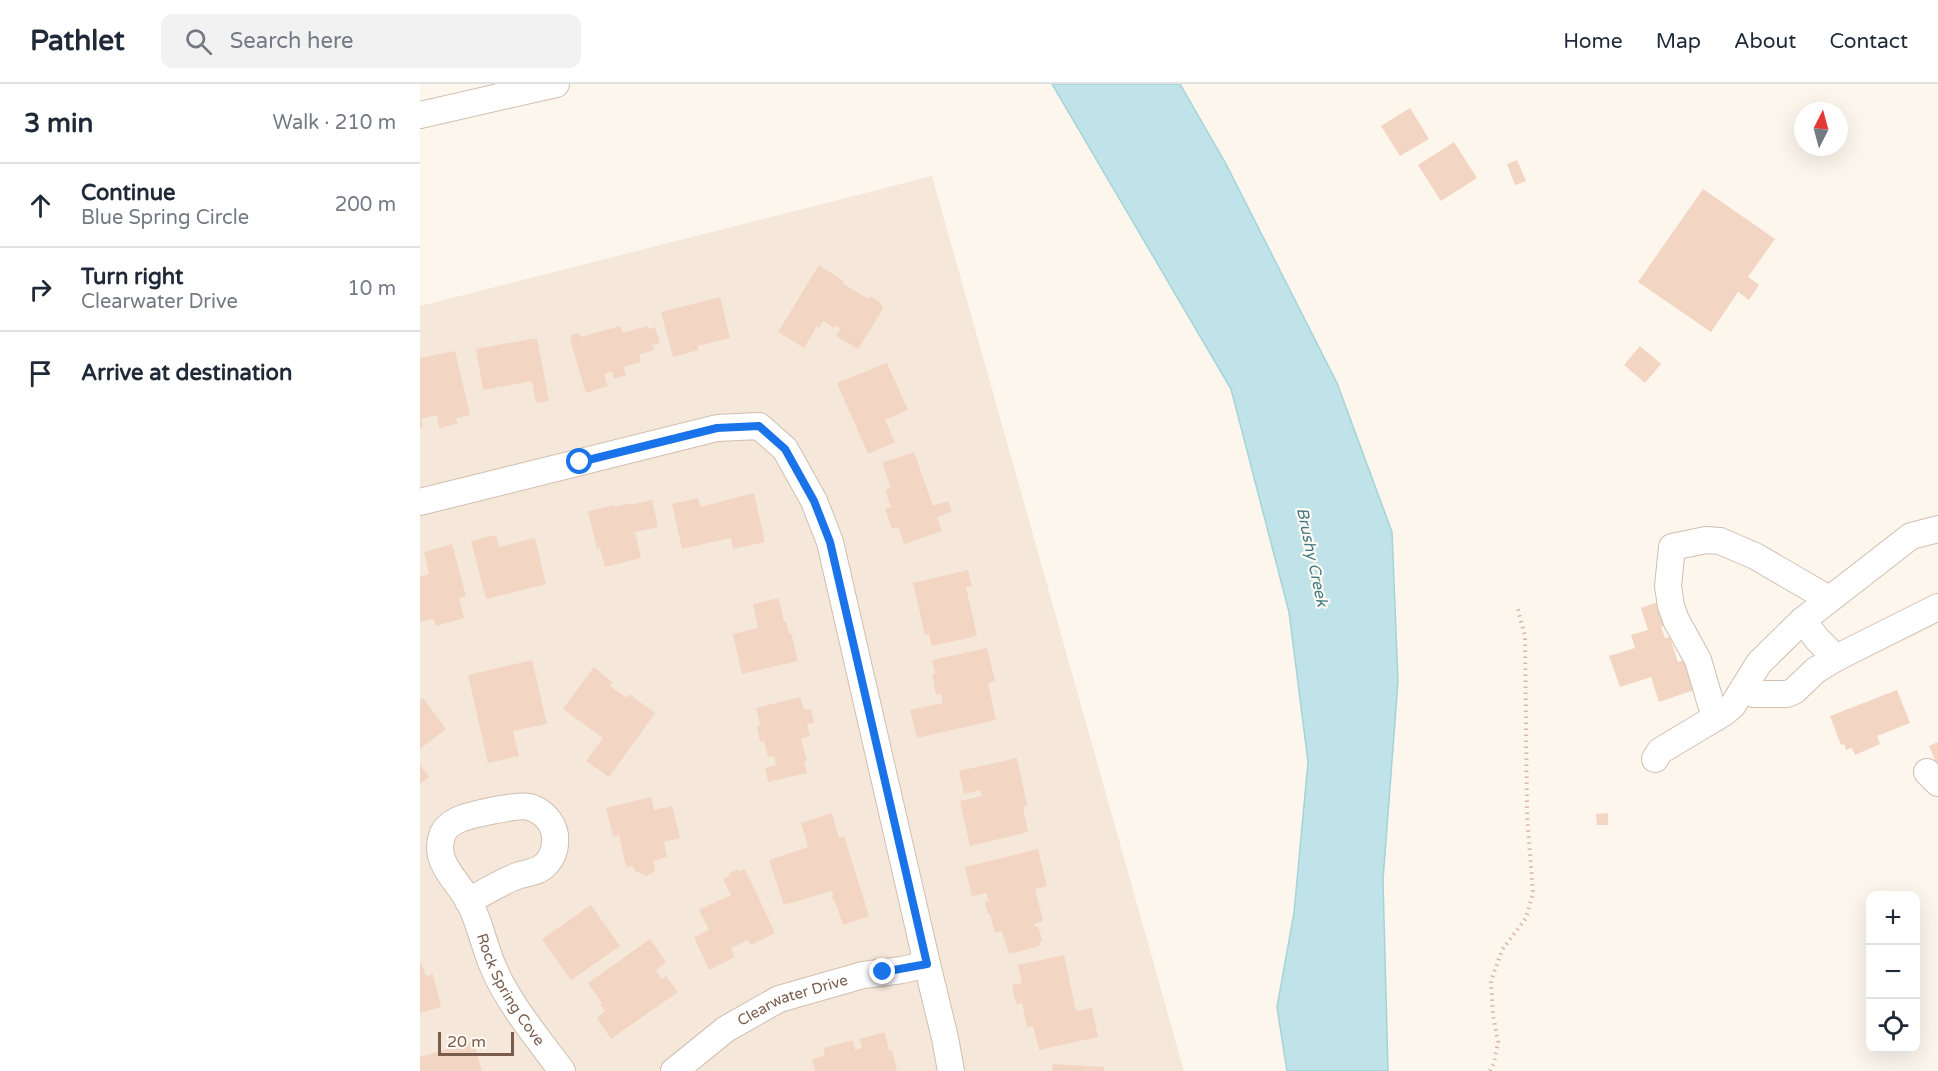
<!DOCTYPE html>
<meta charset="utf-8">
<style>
:root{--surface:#fff;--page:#f2f2f3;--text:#1f2937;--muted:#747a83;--line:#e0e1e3}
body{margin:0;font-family:"Varela Round",sans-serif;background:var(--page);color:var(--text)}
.controls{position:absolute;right:18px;bottom:18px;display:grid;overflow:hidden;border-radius:12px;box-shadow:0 6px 24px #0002}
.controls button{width:54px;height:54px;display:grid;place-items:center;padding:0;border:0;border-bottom:2px solid var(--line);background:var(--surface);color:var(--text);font:30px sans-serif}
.compass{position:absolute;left:1374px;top:18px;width:54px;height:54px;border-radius:50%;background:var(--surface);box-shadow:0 6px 24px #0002;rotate:6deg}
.scale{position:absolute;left:18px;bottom:15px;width:76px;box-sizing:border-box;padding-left:6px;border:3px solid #7a5c4d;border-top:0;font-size:16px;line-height:21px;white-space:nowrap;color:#7a5c4d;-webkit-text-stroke:4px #fffaf3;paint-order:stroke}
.stop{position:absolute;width:18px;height:18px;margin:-14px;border:4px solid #1a73e8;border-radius:50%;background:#fff}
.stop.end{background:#1a73e8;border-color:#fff;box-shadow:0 2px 6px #0008}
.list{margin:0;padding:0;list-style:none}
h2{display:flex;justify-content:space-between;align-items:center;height:78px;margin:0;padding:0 24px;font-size:26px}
h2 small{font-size:20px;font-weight:400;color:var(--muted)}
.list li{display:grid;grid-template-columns:39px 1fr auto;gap:18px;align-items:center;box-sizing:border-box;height:84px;padding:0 24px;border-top:2px solid var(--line)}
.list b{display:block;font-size:22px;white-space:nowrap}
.list p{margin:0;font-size:20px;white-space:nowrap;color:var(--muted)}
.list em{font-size:20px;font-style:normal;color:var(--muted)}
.icon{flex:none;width:33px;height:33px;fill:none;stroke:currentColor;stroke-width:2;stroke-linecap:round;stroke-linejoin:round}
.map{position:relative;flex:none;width:1518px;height:987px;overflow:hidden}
header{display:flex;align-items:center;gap:36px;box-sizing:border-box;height:84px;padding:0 30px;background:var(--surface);border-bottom:2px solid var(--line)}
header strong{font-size:28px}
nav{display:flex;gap:33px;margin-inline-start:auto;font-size:21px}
.search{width:420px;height:54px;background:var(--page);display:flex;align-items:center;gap:15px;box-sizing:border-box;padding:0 21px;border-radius:12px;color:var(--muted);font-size:22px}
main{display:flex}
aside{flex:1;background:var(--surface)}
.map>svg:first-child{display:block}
</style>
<header>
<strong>Pathlet</strong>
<div class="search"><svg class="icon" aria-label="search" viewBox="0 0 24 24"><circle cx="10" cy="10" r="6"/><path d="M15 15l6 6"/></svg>Search here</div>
<nav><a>Home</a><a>Map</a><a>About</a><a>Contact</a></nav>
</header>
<main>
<aside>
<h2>3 min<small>Walk · 210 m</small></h2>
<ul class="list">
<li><svg class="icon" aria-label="ahead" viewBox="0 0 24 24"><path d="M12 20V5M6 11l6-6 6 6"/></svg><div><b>Continue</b><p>Blue Spring Circle</p></div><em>200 m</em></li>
<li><svg class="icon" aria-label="right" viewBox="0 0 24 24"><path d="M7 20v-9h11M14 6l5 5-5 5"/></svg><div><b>Turn right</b><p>Clearwater Drive</p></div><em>10 m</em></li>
<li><svg class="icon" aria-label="arrive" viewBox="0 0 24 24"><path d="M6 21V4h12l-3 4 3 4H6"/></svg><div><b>Arrive at destination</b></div></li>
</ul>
</aside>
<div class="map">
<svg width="1518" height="987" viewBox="0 0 1518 987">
<rect width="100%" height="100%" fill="#fdf6ec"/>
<!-- residential -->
<polygon fill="#f5e8da" points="512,92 764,987 0,987 0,222"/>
<!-- water -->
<polygon fill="#bfe3e8" stroke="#a5d3da" stroke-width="1.5" points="632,0 760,0 806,80 917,299 972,448 978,597 963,796 968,987 867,987 857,923 874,829 888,678 869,528 811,305"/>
<!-- building -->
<g fill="#f3d5c3">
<polygon points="990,24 1009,55 980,72 961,42"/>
<polygon points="1034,58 1057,94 1021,117 998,81"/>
<polygon points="1097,76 1106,97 1095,101 1087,80"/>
<polygon points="1283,105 1355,155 1328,193 1339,201 1329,216 1318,208 1291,248 1218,198"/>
<polygon points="399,181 424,197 422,199 447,214 452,213 461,219 463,225 438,265 416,252 421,244 415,241 414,244 403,237 399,244 397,242 384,264 358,248"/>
<polygon points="300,213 310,254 277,262 279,266 253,273 241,228"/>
<polygon points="200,242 203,249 227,242 229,245 235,243 240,259 232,261 234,266 219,271 221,278 203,283 206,291 194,295 192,287 184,290 188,302 166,309 150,256 152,255 151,251 159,249 160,253"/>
<polygon points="117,254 129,317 116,319 112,297 63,306 56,265"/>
<polygon points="1220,262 1241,280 1225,299 1204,281"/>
<polygon points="35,267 50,331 36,334 37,340 19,344 17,331 1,335 3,343 0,343 0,274"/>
<polygon points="467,279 488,326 465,336 475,358 448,370 417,299"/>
<polygon points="494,368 513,422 528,417 532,428 517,433 522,447 484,460 478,443 472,445 465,425 471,423 465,406 471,404 462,379"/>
<polygon points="334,409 345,458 313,465 311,454 262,465 252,420 278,414 280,423"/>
<polygon points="232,416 238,443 215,448 221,474 185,483 180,464 177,465 168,427 195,421 195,423 208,419 209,421"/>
<polygon points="76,451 79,463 115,454 126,500 66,515 51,457"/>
<polygon points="32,460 46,512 39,514 44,534 16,542 14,535 0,538 0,493 9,490 4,468"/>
<polygon points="548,486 552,502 546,503 557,552 512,562 509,550 505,551 493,499"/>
<polygon points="359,514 364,538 366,537 369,550 371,549 378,577 322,590 313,550 338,544 333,520"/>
<polygon points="1241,517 1249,540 1241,543 1245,554 1250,553 1258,578 1273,573 1283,603 1239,618 1231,593 1200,603 1189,572 1215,564 1211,551 1228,546 1221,524"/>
<polygon points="567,564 575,597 568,599 576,636 497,654 490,626 523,619 521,610 516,611 512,590 515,590 512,576"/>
<polygon points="112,576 127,640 93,647 99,672 68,679 48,591"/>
<polygon points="174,583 193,599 190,602 207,614 209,610 235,629 189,693 166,677 183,654 143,625"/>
<polygon points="1477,606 1490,639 1457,652 1460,660 1435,671 1432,664 1426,666 1424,660 1421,661 1410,632"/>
<polygon points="380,613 384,626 391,625 394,639 387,640 390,652 381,655 387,677 384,677 387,689 348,698 345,684 356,681 354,672 348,673 344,657 340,658 337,642 340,641 336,624"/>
<polygon points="3,614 26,645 0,665 0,617"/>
<polygon points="1518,658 1518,683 1509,662"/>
<polygon points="597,674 607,721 603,723 608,748 550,762 540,717 562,712 560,706 544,710 539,687"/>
<polygon points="0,681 9,693 0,700"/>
<polygon points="231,713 234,726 252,722 260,754 244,758 247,773 233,777 235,787 226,792 215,787 212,782 206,783 199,751 193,752 186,724"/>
<polygon points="412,729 419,754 424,752 449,832 423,841 416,820 412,813 413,811 412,807 364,821 349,776 388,763 381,739"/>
<polygon points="1188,729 1188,741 1177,741 1176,730"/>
<polygon points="618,765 627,802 615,805 623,837 614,840 615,843 618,842 622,857 619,858 620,862 589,870 582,847 575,849 570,830 568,830 565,818 569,817 566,809 552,812 545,783"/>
<polygon points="318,785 319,788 325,785 355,849 331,861 328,856 311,864 315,873 289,886 274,853 289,846 279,826 311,811 303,795 310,792 308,790"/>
<polygon points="171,821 200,862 151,896 122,855"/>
<polygon points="230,855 246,878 236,886 242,895 246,892 258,908 191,955 177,934 185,927 180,920 182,919 168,899"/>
<polygon points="644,871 656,927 672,924 678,953 619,966 613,942 607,943 602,919 596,920 592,901 602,899 598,881"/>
<polygon points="0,876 6,892 13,890 21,923 0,929"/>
<polygon points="465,948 469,967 472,966 477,987 395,987 392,975 405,972 403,964 433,956 435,966 442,964 440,955"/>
<polygon points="53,957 62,987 0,987 0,973"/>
<polygon points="633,980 684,983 684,987 632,987"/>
</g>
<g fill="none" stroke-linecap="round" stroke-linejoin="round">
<defs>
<g id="minor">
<polyline points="0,31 136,0"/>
<polyline points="0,418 297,344 339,342 365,365 394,417 410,458 507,880 525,954 531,987"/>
<polyline points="1383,536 1397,555 1416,574"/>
<polyline points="1323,606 1334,610 1367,610 1374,607 1396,586 1416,574 1518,523"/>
<polyline points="1295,634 1278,576 1256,536 1251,522 1248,502 1252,463 1286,456 1300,457 1335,472 1409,515"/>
<polyline points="1235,675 1240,667 1305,628 1313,621 1339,579 1383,536 1491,452 1518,445"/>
<polyline points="1507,688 1518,699"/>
<path id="s1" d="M 48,817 C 64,809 81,798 97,792 C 108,788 118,789 126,780 C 134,772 136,762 135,751 C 133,738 122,726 109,723 C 98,720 48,731 38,736 C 31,739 24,745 22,752 C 13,778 37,796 48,816 C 60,837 64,863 74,885 C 89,920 119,956 142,987"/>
<path id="s2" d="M 254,987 L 306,945 L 359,915 L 443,891 L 482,886 L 507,880"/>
</g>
</defs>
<!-- minor casing -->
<use href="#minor" stroke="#d1beb0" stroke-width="28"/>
<!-- path -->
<polyline stroke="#d9b8a5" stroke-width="4" stroke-dasharray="1.5 4.5" stroke-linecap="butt" points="1070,987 1074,979 1078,958 1073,931 1071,897 1082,866 1106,834 1113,809 1107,731 1105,552 1097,522"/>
<!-- minor -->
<use href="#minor" stroke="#fff" stroke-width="26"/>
</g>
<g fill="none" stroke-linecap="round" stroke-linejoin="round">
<!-- route -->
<polyline stroke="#1a73e8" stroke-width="8" points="160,378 297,344 339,342 365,365 394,417 410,458 507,880 463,888"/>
</g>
<g text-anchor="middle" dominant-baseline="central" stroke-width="4.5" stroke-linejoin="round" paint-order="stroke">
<!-- street labels -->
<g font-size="15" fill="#7a5c4d" stroke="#fffaf3">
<text stroke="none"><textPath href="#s1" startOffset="426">Rock Spring Cove</textPath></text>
<text stroke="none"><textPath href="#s2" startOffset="140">Clearwater Drive</textPath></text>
</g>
<!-- water labels -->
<g font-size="16" font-style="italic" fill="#437c86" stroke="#fffaf3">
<text transform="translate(892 473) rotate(78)">Brushy Creek</text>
</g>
</g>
</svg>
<div class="controls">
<button>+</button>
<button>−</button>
<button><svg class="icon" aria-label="locate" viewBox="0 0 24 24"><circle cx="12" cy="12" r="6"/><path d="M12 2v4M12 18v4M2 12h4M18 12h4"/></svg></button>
</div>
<svg class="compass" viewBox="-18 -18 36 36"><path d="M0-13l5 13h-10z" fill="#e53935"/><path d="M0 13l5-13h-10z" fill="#747a83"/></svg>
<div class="scale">20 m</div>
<div class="stop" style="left:160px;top:378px"></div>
<div class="stop end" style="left:463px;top:888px"></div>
</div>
</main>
